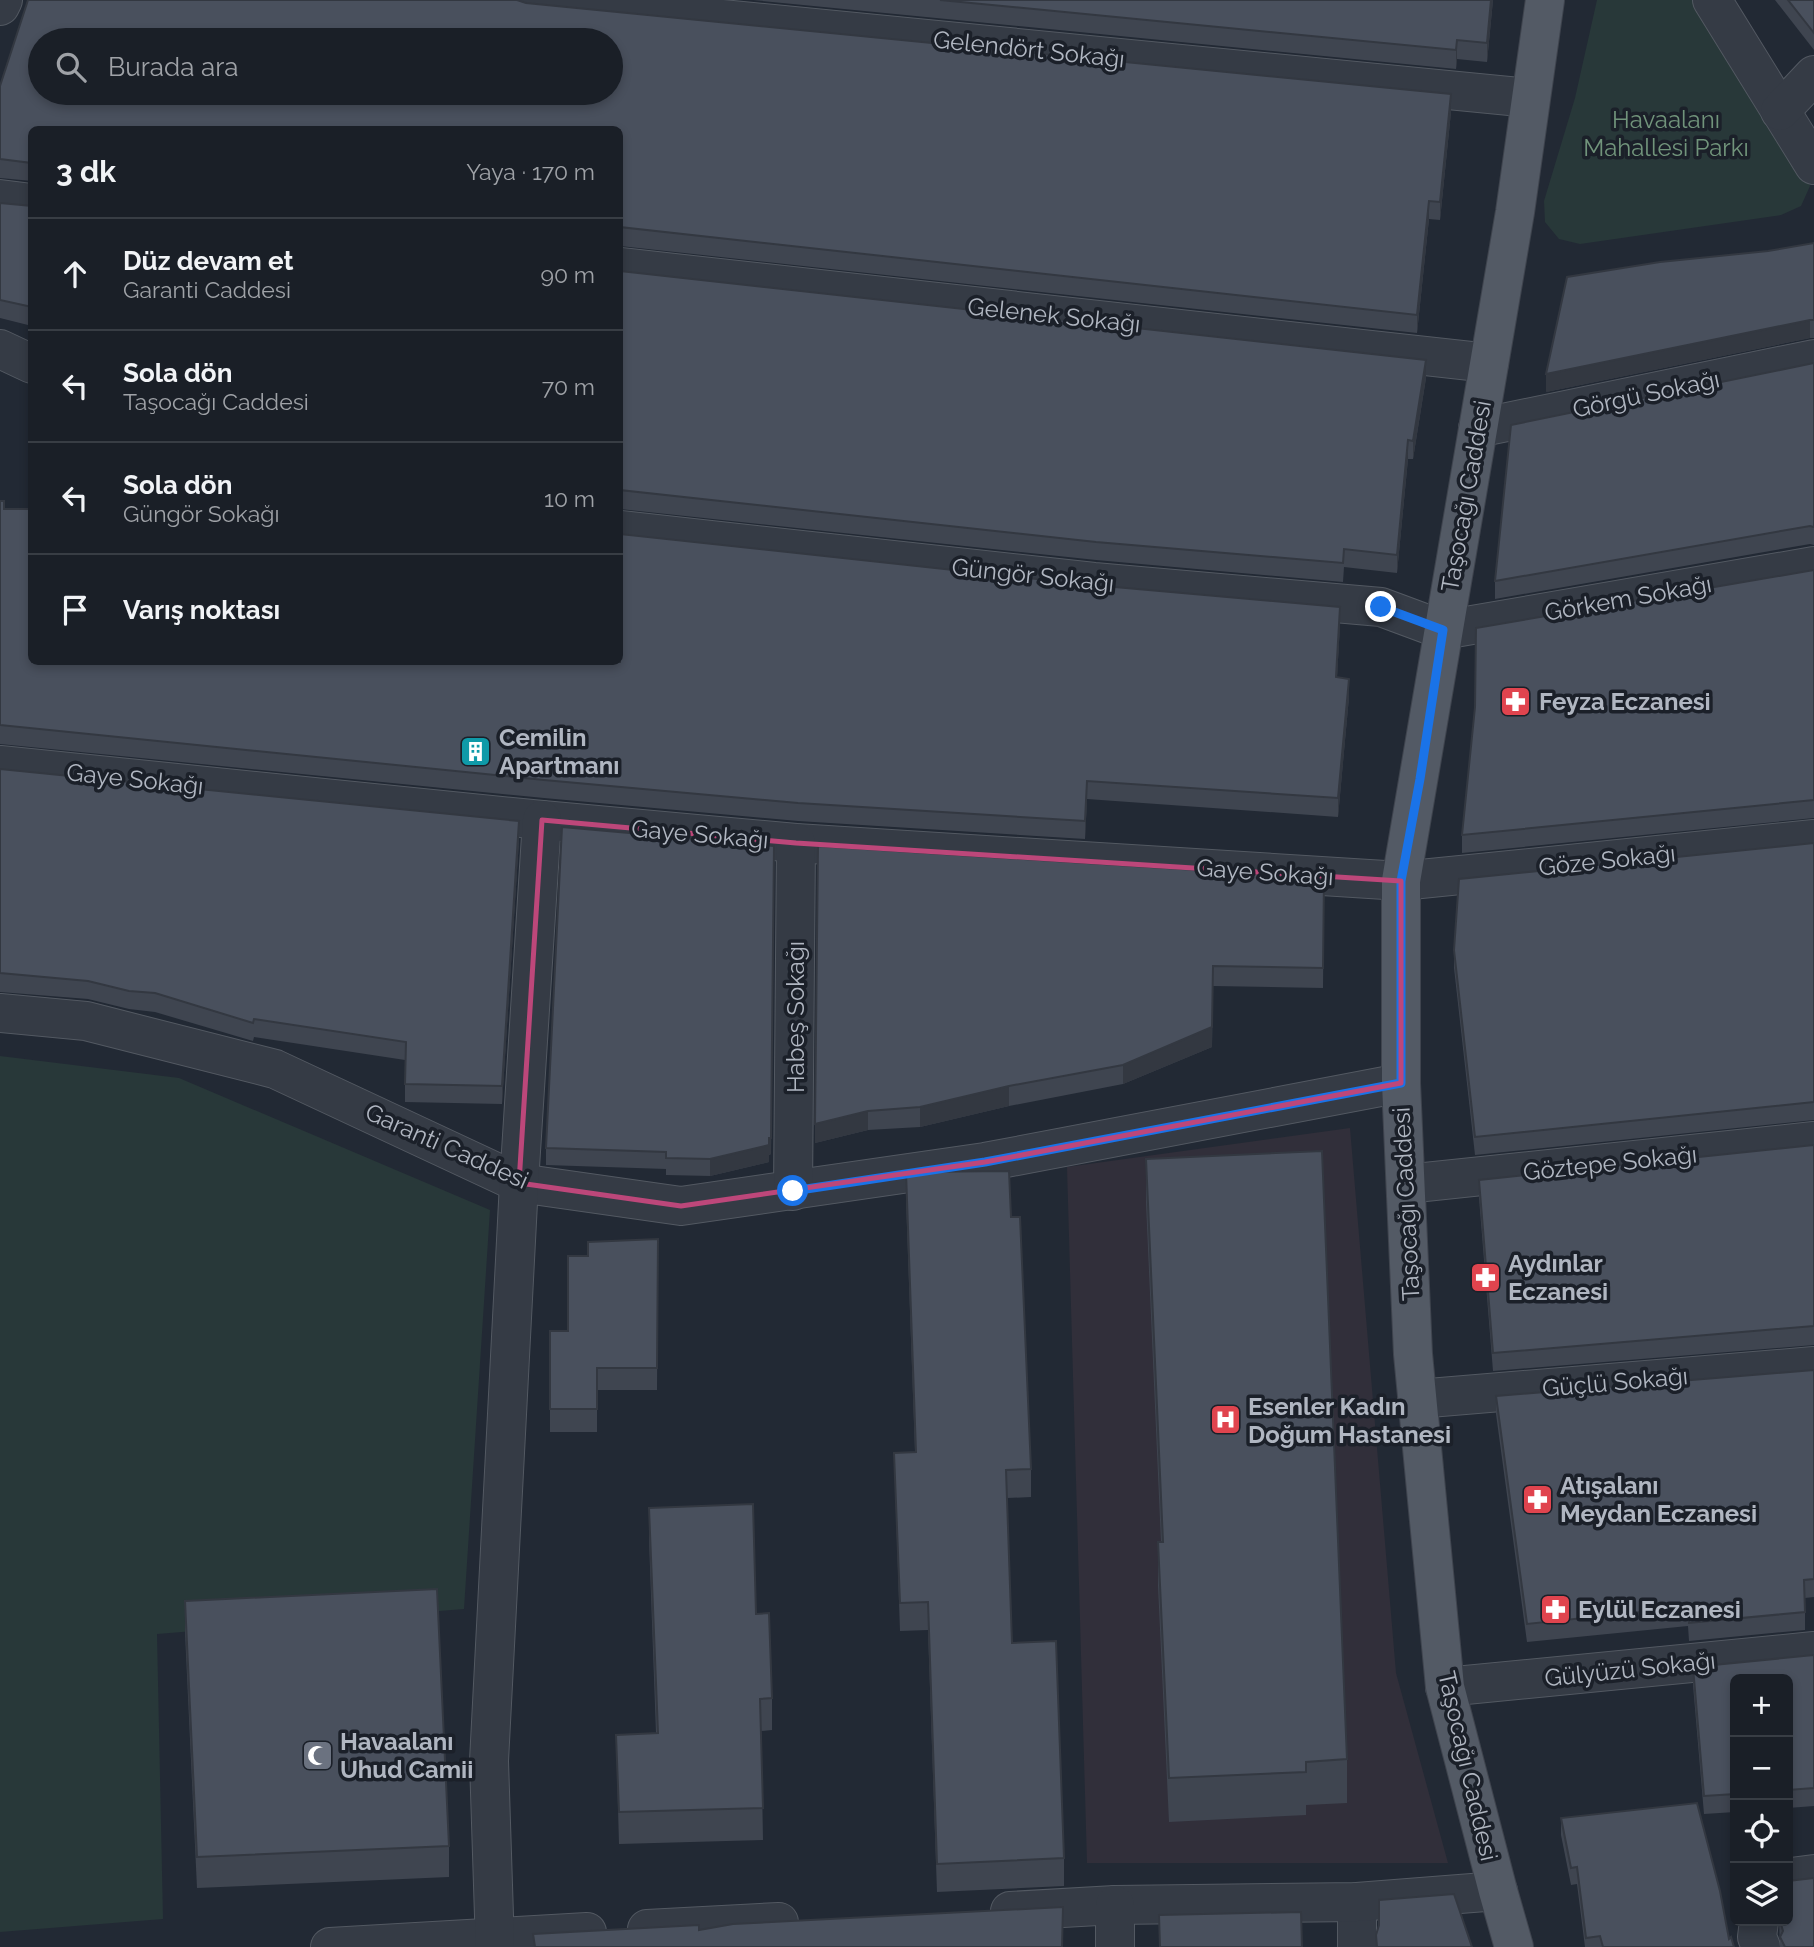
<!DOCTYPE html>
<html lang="tr">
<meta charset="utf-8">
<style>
:root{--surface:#1a1f27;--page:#23272f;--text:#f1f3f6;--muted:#9fa2a7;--line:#383d44}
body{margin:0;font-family:Raleway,sans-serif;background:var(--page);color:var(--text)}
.controls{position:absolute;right:21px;bottom:21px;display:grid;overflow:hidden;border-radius:10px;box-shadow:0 4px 10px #0003}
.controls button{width:63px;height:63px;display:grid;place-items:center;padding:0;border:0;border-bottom:2px solid var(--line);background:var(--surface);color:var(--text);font:35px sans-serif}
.stop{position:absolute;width:21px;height:21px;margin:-16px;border:5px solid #1a73e8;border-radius:50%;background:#fff}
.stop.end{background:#1a73e8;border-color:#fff;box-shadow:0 2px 7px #0008}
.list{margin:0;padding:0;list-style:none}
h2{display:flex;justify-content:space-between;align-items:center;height:91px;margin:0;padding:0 28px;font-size:30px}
h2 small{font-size:23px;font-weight:400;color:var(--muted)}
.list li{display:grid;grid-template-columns:46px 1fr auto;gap:21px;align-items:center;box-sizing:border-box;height:112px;padding:0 28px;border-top:2px solid var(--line)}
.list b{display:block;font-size:26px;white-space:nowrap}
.list p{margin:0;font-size:23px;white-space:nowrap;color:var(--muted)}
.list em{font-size:23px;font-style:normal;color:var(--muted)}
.icon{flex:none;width:38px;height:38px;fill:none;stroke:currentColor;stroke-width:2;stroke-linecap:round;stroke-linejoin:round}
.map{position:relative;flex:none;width:1814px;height:1947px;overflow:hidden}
.search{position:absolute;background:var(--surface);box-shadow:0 4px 10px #0003;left:28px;top:28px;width:595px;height:77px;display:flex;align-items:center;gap:18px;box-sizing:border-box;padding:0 24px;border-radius:38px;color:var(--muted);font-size:26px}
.panel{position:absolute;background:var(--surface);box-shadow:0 4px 10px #0003;left:28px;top:126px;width:595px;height:539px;border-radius:10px}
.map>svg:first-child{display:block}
</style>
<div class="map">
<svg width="1814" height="1947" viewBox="0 0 1814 1947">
<rect width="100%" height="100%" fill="#222934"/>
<!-- medical -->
<polygon fill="#312f3a" points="1350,1128 1396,1673 1448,1863 1087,1863 1067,1167"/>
<!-- green -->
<g fill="#283839">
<polygon points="1597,0 1696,0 1804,165 1810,186 1801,206 1781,215 1580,244 1559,239 1545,222 1544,201 1575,98"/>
<polygon points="0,1056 179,1078 490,1210 464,1609 157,1634 163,1919 0,1932"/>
</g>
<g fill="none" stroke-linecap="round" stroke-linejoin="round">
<defs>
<g id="minor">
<polyline points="528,0 1530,98"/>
<polyline points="1712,0 1814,165"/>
<polyline points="0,6 3,0"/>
<polyline points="1780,111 1814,75"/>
<polyline points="0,199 32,203"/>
<polyline points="620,267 1489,363"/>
<polyline points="0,349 32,364"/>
<polyline points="1478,428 1814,359"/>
<polyline points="620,530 1094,582 1381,607 1443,630 1814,566"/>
<polyline points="0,765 542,820 796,843 1401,881 1814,839"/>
<polyline points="0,1013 86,1021 275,1069 519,1183 681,1206 985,1162 1401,1083"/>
<polyline points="1406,1184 1814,1141"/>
<polyline points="793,1191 796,843"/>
<polyline points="1417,1399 1814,1366"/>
<polyline points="1445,1687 1814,1651"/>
<polyline points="1788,1879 1791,1877 1814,1874"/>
<polyline points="1357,1902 1357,1947"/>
<polyline points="1010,1911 1115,1905 1357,1902 1498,1891"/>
<polyline points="1759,1921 1757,1937 1761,1947"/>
<polyline points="647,1929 779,1922"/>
<polyline points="330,1947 587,1932"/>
<polyline points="495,1947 489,1761 519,1183 542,820"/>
<polyline points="1115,1947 1115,1905"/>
</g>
<polyline id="major" points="1514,1947 1498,1891 1445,1687 1413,1354 1401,1083 1401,881 1515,212 1545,0"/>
</defs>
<!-- minor casing -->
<use href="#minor" stroke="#535962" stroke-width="40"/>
<!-- major casing -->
<use href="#major" stroke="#3f444e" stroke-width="40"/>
<!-- minor -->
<use href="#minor" stroke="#353b45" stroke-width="38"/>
<!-- major -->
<use href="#major" stroke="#535a65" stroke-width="38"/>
</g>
<!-- wall -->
<g fill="#3f4550">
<polygon points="753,0 1493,0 1487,62 1457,59 1456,69"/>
<polygon points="1775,0 1814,0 1814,50"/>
<polygon points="526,3 1451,112 1440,220 1429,219 1417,333 620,246 620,130 32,130 32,181 0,178 0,86"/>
<polygon points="0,203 32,206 32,326 0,318"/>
<polygon points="1814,243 1814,338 1810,338 1546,392 1768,251"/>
<polygon points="620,271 1426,378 1413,459 1408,459 1397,573 1344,567 1343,582 1096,560 620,509"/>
<polygon points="1814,363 1814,545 1810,544 1495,599 1495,581"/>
<polygon points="0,501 4,509 1340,625 1337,677 1349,697 1338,817 1087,799 1085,839 798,821 544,798 0,744"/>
<polygon points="1814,570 1814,818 1462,853 1462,835"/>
<polygon points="0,769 519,840 502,1104 405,1102 405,1060 254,1037 253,1041 155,1012 129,1009 88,999 0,992"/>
<polygon points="1814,843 1814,1120 1475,1155 1454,968 1454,950"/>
<polygon points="774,846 771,1154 769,1155 769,1162 710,1176 666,1175 666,1169 546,1165 546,1148"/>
<polygon points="818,846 1324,878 1323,988 1213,986 1212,1047 1123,1084 1009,1106 920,1127 868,1130 815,1143"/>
<polygon points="1814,1145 1814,1345 1493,1371 1479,1198 1479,1180"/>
<polygon points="1146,1159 1347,1759 1347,1803 1306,1805 1306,1815 1169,1822 1158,1586 1158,1542 1161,1542 1146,1203"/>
<polygon points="906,1172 1011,1217 1031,1469 1031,1497 1007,1498 1012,1643 1064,1858 1064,1886 937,1892 928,1630 900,1631 894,1453 915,1452 906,1200"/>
<polygon points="658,1239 657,1390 597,1390 597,1432 550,1432 550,1331 568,1331 588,1256"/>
<polygon points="1814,1370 1814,1597 1805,1598 1805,1630 1689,1641 1688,1626 1527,1642 1496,1414 1496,1396"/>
<polygon points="649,1508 756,1614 772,1698 772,1730 761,1731 763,1840 619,1844 616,1735 656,1733 649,1540"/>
<polygon points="185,1601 449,1846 449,1877 197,1888 185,1633"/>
<polygon points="1814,1655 1814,1806 1788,1808 1788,1679 1735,1679 1735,1812 1704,1814 1693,1685 1693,1667"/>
<polygon points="1561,1818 1729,1939 1734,1947 1585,1947 1577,1884 1571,1885 1561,1835"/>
<polygon points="1779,1921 1788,1921 1814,1947 1780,1947"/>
</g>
<!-- shaded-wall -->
<g fill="#333841">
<polygon points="1491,0 1493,0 1487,62 1487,43"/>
<polygon points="1457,40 1457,59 1456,69 1456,50"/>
<polygon points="1451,94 1451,112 1440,220 1440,202"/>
<polygon points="1429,201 1429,219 1417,333 1417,315"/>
<polygon points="1810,320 1810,338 1546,392 1546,374"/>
<polygon points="1426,360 1426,378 1413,459 1413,441"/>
<polygon points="1408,440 1408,459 1397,573 1397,555"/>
<polygon points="1340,607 1340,625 1336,696 1336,677"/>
<polygon points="1349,679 1349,697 1338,817 1338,798"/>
<polygon points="1087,781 1087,799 1085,839 1085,821"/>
<polygon points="519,821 519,840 502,1104 502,1086"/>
<polygon points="774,846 771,1154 769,1155 769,1138"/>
<polygon points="1213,966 1212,1047 1123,1084 1123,1065"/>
<polygon points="1009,1086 1009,1106 920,1127 920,1107"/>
<polygon points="868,1111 868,1130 815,1143 815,1124"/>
<polygon points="769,1145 769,1162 710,1176 710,1159"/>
</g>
<!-- building -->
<g fill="#49505d" stroke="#333841" stroke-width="2" fill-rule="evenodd">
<path d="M 28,0 L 517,0 L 526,3 L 1451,94 L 1440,202 L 1429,201 L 1417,315 L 620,227 L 620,130 L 32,130 L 32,163 L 0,159 L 0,86 ZM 40,40 L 611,40 L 611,93 L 40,93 Z"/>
<polygon points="940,0 1491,0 1487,43 1457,40 1456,50"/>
<polygon points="1788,0 1814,0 1814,33"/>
<polygon points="0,203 32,206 32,307 0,300"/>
<polygon points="1814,243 1814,320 1810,320 1546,374 1567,277 1660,262 1768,251"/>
<polygon points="620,271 1426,360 1413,441 1408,440 1397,555 1344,549 1343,563 1096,542 620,490"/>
<polygon points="1814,363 1814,527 1810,526 1495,581 1511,425"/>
<polygon points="0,501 4,501 4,509 32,509 32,662 620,662 620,534 1092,585 1340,607 1336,677 1349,679 1338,798 1087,781 1085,821 798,803 544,780 0,725"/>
<polygon points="1814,570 1814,800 1462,835 1475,707 1476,628"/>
<polygon points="0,769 519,821 502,1086 405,1084 406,1042 254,1019 253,1023 155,993 129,991 88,981 0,973"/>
<polygon points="562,827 774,846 771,1138 769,1138 769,1145 710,1159 666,1158 666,1152 546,1148"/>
<polygon points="1814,843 1814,1102 1475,1137 1454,950 1459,879"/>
<polygon points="818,846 1324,878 1323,968 1213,966 1212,1027 1123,1065 1009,1086 920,1107 868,1111 815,1124"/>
<polygon points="1814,1145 1814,1326 1493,1353 1479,1180"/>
<polygon points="1322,1151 1347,1759 1306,1762 1306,1772 1169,1778 1158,1542 1163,1542 1146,1159"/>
<polygon points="1009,1171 1011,1217 1020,1217 1031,1469 1006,1470 1012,1643 1056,1641 1064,1858 937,1864 928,1602 900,1603 894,1453 916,1452 906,1172"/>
<polygon points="658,1239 657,1368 597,1368 597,1409 550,1409 550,1331 568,1331 568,1256 588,1256 588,1242"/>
<polygon points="1814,1370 1814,1579 1804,1580 1805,1612 1689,1623 1688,1607 1527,1624 1496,1396"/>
<polygon points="753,1504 756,1614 769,1613 772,1698 760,1699 763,1808 619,1812 616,1735 658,1733 649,1508"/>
<polygon points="437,1589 449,1846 197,1857 185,1601"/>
<polygon points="1814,1655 1814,1788 1788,1790 1788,1679 1735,1679 1735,1794 1704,1796 1693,1667"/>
<polygon points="1697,1803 1720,1891 1729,1939 1731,1937 1734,1947 1603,1947 1600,1936 1586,1938 1577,1867 1571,1868 1561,1818"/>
<polygon points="1814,1878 1814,1947 1785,1947 1780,1937 1783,1931 1780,1921 1788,1921 1788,1881"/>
<polygon points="1454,1894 1472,1947 1377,1947 1376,1935 1379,1925 1379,1900"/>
<polygon points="1063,1907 1062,1947 535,1947 533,1934 699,1925 699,1930 733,1924"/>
<polygon points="1301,1912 1302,1947 1160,1947 1159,1915"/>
</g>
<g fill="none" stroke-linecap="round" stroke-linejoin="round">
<!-- route -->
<polyline stroke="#1a73e8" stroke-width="9" points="793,1191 985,1162 1401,1083 1401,881 1420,779 1443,630 1381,607"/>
</g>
<!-- marked area -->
<path fill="none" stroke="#bd477a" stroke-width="5" stroke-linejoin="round" d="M 542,820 L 796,843 L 1401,881 L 1401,1083 L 985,1162 L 681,1206 L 519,1183 Z"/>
<!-- icons -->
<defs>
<symbol id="pharmacy-square" viewBox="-11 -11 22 22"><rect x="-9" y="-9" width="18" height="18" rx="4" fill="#e0444e" stroke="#1b2029"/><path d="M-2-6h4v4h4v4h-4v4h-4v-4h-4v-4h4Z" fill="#fff"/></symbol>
<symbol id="building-square" viewBox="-11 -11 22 22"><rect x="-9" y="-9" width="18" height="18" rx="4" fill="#0f9aa8" stroke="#1b2029"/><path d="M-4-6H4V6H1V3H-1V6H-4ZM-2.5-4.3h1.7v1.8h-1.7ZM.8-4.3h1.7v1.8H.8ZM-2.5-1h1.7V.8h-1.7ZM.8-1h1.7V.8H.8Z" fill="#fff"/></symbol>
<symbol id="hospital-square" viewBox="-11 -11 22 22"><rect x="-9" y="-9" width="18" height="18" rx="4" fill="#e0444e" stroke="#1b2029"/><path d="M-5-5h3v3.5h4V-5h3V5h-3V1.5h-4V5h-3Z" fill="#fff"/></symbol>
<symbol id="mosque-square" viewBox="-11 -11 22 22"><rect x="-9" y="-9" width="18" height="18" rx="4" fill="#6b7280" stroke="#1b2029"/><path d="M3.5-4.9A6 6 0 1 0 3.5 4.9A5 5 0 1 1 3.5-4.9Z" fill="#fff"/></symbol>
</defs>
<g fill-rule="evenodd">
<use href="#pharmacy-square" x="1498" y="684" width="35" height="35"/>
<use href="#building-square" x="458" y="734" width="35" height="35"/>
<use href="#pharmacy-square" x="1468" y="1260" width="35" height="35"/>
<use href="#hospital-square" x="1208" y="1402" width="35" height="35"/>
<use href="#pharmacy-square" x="1520" y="1482" width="35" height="35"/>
<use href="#pharmacy-square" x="1538" y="1592" width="35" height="35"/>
<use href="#mosque-square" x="300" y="1738" width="35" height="35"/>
</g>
<g text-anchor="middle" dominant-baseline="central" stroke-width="7" stroke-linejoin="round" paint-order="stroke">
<!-- street labels -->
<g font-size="24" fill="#b0b6c1" stroke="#1b2029">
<text transform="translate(1029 49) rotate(6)">Gelendört Sokağı</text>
<text transform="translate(1054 315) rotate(6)">Gelenek Sokağı</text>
<text transform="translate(1646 394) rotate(-12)">Görgü Sokağı</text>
<text transform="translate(1466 496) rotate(-80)">Taşocağı Caddesi</text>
<text transform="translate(1033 575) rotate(6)">Güngör Sokağı</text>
<text transform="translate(1628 598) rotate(-10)">Görkem Sokağı</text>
<text transform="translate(135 779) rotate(6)">Gaye Sokağı</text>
<text transform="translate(700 834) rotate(5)">Gaye Sokağı</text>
<text transform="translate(1607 860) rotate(-6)">Göze Sokağı</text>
<text transform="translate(1265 872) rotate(4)">Gaye Sokağı</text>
<text transform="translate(795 1017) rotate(-90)">Habeş Sokağı</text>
<text transform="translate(447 1146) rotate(24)">Garanti Caddesi</text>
<text transform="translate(1610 1163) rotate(-6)">Göztepe Sokağı</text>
<text transform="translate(1406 1204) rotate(-93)">Taşocağı Caddesi</text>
<text transform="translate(1615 1382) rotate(-5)">Güçlü Sokağı</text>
<text transform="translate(1630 1669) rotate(-6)">Gülyüzü Sokağı</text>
<text transform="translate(1468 1766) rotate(77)">Taşocağı Caddesi</text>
</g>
<!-- park labels -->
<g font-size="24" fill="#71947b" stroke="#1b2029">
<text x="1666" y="119">Havaalanı<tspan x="1666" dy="28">Mahallesi Parkı</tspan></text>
</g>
<!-- poi labels -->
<g font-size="24" font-weight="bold" fill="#b0b6c1" stroke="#1b2029" text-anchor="start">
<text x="1539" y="701">Feyza Eczanesi</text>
<text x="499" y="737">Cemilin<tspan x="499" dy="28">Apartmanı</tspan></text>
<text x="1508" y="1263">Aydınlar<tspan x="1508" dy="28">Eczanesi</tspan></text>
<text x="1248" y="1406">Esenler Kadın<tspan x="1248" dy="28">Doğum Hastanesi</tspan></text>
<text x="1560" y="1485">Atışalanı<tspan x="1560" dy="28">Meydan Eczanesi</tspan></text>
<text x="1578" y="1609">Eylül Eczanesi</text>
<text x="340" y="1741">Havaalanı<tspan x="340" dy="28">Uhud Camii</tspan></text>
</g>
</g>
</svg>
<div class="controls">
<button>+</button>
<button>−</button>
<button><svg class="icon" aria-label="locate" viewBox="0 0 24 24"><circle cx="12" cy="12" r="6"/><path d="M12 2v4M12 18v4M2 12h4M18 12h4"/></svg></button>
<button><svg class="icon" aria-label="layers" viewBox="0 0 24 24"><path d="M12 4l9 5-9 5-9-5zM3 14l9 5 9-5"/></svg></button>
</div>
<div class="stop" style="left:793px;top:1191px"></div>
<div class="stop end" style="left:1381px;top:607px"></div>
<div class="search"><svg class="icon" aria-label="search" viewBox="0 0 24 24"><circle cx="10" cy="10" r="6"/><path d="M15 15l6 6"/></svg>Burada ara</div>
<section class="panel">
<h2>3 dk<small>Yaya · 170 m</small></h2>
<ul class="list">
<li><svg class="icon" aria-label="ahead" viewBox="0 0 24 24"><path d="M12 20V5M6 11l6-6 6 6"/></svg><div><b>Düz devam et</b><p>Garanti Caddesi</p></div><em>90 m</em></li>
<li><svg class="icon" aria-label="left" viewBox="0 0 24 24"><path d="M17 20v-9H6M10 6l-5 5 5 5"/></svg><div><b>Sola dön</b><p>Taşocağı Caddesi</p></div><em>70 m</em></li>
<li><svg class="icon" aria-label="left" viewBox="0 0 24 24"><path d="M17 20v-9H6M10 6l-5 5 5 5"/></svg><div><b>Sola dön</b><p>Güngör Sokağı</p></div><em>10 m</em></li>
<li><svg class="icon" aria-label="arrive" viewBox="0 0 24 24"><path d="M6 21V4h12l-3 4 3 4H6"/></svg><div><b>Varış noktası</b></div></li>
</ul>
</section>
</div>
